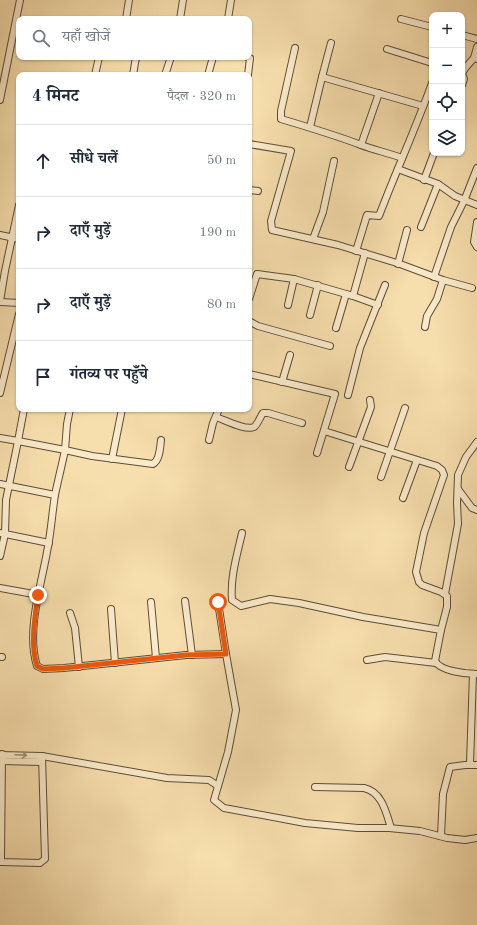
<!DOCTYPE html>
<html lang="hi">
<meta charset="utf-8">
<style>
:root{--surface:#fff;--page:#f6f6f7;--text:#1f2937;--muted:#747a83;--line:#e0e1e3}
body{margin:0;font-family:"Old Standard TT","Noto Serif Devanagari",serif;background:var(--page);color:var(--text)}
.controls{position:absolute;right:12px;top:12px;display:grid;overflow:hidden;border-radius:8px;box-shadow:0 1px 3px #0004}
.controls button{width:36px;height:36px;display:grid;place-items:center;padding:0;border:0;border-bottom:1px solid var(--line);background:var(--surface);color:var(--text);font:20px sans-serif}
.stop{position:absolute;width:12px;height:12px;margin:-9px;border:3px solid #ea580c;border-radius:50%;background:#fff}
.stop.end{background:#ea580c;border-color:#fff;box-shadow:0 1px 4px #0008}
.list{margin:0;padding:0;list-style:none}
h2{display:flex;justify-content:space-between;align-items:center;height:52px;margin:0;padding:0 16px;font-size:17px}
h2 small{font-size:13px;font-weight:400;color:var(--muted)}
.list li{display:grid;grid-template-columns:26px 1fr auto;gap:12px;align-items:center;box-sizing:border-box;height:72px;padding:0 16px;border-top:1px solid var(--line)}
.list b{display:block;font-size:15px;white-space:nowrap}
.list em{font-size:13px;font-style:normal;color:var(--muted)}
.icon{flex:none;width:22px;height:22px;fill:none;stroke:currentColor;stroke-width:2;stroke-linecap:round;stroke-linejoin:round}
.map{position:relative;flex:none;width:477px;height:925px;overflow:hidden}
.search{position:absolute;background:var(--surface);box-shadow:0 1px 3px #0004;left:16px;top:16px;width:236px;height:44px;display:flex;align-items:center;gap:10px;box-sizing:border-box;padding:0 14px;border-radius:8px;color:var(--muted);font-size:15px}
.panel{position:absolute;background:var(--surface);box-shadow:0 1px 3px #0004;left:16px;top:72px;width:236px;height:340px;border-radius:8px}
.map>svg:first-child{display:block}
</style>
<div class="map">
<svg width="477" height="925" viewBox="0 0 477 925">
<rect width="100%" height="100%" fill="#f7dead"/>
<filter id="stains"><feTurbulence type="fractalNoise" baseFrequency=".005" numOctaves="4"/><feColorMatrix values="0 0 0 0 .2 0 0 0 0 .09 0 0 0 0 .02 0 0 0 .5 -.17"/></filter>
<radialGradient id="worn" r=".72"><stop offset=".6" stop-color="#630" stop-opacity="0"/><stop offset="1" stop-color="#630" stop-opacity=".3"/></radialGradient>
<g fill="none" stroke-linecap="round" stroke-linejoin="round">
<defs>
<g id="minor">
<path d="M126,19L129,0"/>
<path d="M180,19L183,0"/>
<path d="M228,19L231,0"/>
<path d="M401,19L432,27"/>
<path d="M462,35L477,39"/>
<path d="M295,48L281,111V119C308,127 335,135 361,145C374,150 389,153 402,158"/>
<path d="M387,49L432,63"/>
<path d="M247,57L250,58L248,75"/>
<path d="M474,58L477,47"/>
<path d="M95,75L99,57"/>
<path d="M133,75L136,57"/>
<path d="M165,75L171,57"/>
<path d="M208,75L213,57"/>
<path d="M322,77L331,43"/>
<path d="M462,85L464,79L462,73L466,67L474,58L477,59"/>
<path d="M0,100L20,0"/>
<path d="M310,127L322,77L423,106"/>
<path d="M249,144L291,151L271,221L272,230L338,245L400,264L443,280L437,299L427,316L425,327"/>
<path d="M361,145L379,93"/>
<path d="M398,169L438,184L455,196L477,205"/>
<path d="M424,180L434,153"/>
<path d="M249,190L258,191"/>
<path d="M477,222L474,242L477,247"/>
<path d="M421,227L438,184"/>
<path d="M0,235L19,239"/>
<path d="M313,239L323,212L334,161"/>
<path d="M356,251L367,215L379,216C396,171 416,128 432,83"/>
<path d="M398,264L407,230"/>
<path d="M434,277L451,227L464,201L477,168"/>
<path d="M443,280L472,288"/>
<path d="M353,296L378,305"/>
<path d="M249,299L257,274L294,279L353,296L365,253"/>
<path d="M0,301L5,271L19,205"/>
<path d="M1,302L19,303"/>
<path d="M288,305L294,279"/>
<path d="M310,315L318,285"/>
<path d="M249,321L258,326L330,346"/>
<path d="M336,328L346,294"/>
<path d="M249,374L335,394L317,453"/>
<path d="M282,382L290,355"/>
<path d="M0,393L19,314"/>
<path d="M348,395L360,348L385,285"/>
<path d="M216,417C225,420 246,431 254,427C258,424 260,417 263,413H268L302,423"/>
<path d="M324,431L437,466L442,470L444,475L424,533L416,572L419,582L422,585L441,592L447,596V607L441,630L435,661C440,671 466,674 477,674"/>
<path d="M0,438L18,441L24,409"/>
<path d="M161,440C160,448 160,460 153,464L92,456L65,450C62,465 58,480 55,495C52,514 51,533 47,552C41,586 26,632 37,666L43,669L64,668L186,655L226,654"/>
<path d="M209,440L213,423L219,409"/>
<path d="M112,459L122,409"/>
<path d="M349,467L371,407L370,400"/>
<path d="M381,477L405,408"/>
<path d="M0,484L55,495"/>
<path d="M458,489L472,508L477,510"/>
<path d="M403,498L417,460"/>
<path d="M0,533L49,543"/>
<path d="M242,533C237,555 230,578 232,600L241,606L270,599L299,603L363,617L441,630"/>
<path d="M0,556L5,534L6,500L18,441L65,450L67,424L70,409"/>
<path d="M0,588L39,595"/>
<path d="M445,594L458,524L457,503L458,475L466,457L477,442"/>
<path d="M185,601L192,655"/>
<path d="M151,602L156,658"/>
<path d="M218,602L226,654L236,710L228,752L214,800L224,808L305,823L358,828H389L420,831L447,838L465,840L477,838"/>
<path d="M111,609L115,663"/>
<path d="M70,613L75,628L79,667"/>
<path d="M0,657H2"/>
<path d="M367,660L385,657L436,663"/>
<path d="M2,754L1,862L40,863L45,859L42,756"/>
<path d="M0,755L42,756L167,778L209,780L218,786"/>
<path d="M0,761L42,762"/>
<path d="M470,764L473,674"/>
<path d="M315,787L364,788C382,792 386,812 391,828"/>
<path d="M441,836L443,794L450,767L465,765H477"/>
</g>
</defs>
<use href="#minor" stroke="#5c4d37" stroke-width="8"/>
<use href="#minor" stroke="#faeaca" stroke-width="6"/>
</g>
<defs><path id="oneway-shaft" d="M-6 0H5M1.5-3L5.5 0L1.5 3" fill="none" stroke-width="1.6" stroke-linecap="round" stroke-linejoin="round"/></defs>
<use stroke="#9c8e76" href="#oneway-shaft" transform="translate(21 755) rotate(2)"/>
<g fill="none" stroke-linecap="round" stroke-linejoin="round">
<path stroke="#ea580c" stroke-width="5" d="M38,595C35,617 30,644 37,666L43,669L64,668L186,655L226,654L218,602"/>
</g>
<rect width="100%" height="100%" filter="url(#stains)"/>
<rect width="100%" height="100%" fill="url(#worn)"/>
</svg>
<div class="controls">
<button>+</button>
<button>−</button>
<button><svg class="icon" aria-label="locate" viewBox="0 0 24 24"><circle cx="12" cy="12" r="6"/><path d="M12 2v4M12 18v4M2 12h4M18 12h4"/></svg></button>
<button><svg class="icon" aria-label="layers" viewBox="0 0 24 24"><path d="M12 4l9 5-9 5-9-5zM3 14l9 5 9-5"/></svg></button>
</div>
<div class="stop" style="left:218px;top:602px"></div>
<div class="stop end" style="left:38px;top:595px"></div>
<div class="search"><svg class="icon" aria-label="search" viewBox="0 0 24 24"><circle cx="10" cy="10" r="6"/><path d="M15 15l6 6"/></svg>यहाँ खोजें</div>
<section class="panel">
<h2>4 मिनट<small>पैदल · 320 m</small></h2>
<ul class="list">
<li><svg class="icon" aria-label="ahead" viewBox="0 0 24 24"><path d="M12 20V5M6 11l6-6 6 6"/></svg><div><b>सीधे चलें</b></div><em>50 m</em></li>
<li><svg class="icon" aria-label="right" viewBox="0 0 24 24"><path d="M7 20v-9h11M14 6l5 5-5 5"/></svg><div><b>दाएँ मुड़ें</b></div><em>190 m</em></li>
<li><svg class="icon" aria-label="right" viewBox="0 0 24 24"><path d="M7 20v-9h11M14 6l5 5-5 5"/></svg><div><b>दाएँ मुड़ें</b></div><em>80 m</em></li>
<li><svg class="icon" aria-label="arrive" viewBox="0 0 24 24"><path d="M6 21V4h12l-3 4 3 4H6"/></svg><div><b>गंतव्य पर पहुँचे</b></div></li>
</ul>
</section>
</div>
